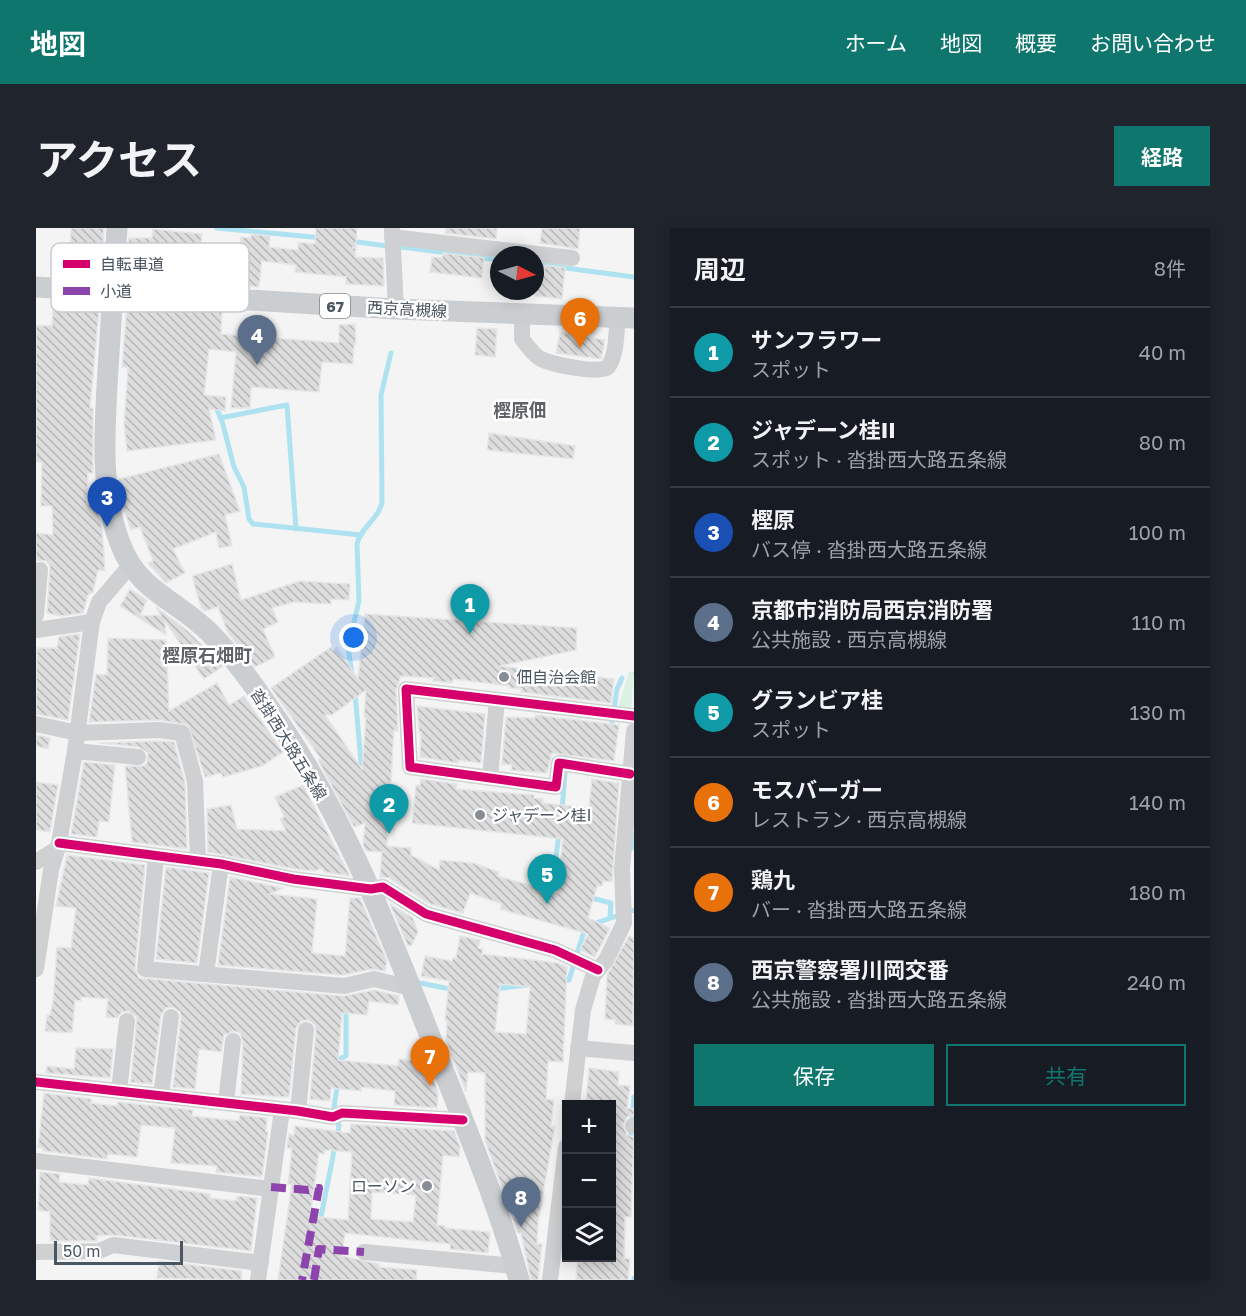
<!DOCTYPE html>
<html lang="ja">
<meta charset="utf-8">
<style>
:root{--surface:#171b24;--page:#20242c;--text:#f1f3f6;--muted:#9ea1a6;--line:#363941;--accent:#0f766e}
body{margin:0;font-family:"Golos Text","Noto Sans JP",sans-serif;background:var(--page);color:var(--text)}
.controls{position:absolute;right:18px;bottom:18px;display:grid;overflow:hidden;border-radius:0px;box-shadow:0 3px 15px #0003}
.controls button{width:54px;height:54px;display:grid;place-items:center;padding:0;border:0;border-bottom:2px solid var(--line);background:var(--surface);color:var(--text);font:30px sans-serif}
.compass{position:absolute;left:454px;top:18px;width:54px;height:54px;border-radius:50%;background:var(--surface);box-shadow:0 3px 15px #0003;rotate:96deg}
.scale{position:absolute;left:18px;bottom:15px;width:129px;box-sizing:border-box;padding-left:6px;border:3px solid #4a5661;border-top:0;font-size:16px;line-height:21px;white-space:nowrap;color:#4a5661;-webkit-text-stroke:4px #fff;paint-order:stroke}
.you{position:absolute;left:318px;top:410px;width:21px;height:21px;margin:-15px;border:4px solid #fff;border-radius:50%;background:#1a73e8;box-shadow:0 0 0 9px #1a73e833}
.badge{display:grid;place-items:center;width:39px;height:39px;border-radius:50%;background:var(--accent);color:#fff;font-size:20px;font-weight:700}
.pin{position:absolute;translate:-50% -50px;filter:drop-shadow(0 2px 3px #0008)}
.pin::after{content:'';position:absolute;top:32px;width:21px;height:18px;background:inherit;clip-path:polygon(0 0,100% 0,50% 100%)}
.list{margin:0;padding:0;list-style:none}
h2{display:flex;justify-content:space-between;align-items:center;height:78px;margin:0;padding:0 24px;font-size:26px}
h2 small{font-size:20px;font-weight:400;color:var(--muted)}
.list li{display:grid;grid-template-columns:39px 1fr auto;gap:18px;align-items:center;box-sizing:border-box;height:90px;padding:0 24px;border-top:2px solid var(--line)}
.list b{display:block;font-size:22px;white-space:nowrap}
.list p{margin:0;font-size:20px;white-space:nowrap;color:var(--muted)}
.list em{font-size:20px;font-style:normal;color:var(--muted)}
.actions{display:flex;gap:12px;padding:18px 24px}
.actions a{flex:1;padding:14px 0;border:2px solid var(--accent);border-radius:0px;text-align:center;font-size:21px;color:var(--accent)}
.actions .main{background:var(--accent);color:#fff}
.icon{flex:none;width:33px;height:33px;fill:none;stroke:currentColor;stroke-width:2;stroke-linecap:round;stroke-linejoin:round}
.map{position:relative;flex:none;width:598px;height:1052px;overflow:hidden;border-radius:0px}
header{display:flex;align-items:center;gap:36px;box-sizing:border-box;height:84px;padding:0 30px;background:var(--accent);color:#fff}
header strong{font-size:28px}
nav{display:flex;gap:33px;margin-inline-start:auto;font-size:21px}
.intro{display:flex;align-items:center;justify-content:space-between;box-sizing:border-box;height:144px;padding:0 36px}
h1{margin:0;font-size:42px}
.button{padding:15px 27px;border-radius:0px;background:var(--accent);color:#fff;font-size:21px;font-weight:700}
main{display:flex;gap:36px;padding:0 36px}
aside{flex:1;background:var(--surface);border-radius:0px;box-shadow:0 3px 15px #0003}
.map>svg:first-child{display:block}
</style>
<header>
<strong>地図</strong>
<nav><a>ホーム</a><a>地図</a><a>概要</a><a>お問い合わせ</a></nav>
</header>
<div class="intro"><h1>アクセス</h1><a class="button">経路</a></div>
<main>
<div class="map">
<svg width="598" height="1052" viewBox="0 0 598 1052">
<defs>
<pattern id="park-tufts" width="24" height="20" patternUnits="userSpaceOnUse" patternTransform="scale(1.5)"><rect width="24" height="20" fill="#d9f2e3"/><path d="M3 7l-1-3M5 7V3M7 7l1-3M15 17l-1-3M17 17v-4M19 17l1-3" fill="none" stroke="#b2c7bb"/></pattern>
<pattern id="building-back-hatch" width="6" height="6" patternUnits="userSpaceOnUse" patternTransform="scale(1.5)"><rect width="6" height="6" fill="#ddddde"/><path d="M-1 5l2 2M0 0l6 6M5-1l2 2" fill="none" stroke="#b5b6b7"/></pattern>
</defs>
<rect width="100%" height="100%" fill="#f4f4f4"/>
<path fill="url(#park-tufts)" d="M593,444H598L595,484L581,483Z"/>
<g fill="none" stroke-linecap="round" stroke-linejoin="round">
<g stroke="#aee2f0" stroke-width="5">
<path d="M181,0L287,10"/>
<path d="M314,13L351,18"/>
<path d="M366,19L463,32"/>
<path d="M499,36L598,49"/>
<path d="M179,177L186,193L198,239L208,259L213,291L217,296L325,307"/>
<path d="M184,190L251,177L260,301"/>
<path d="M316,447L312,419L323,373L321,316C324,300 343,291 346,274L345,167L355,125"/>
<path d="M319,465L326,546"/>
<path d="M575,501L581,461L586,450"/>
<path d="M526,582L531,520"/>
<path d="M523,606L516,658L526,661"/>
<path d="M596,620L597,606"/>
<path d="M552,669L575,675L574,689"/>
<path d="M557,696L598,682"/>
<path d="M526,753L533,752L549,700"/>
<path d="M384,755L419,762"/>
<path d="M457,761L493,757"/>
<path d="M304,838L305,830L310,828V779"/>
<path d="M301,909L303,898L298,879L302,853"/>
<path d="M594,915L598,869"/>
<path d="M284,994L299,918"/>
<path d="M598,1052V1050"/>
</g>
</g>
<g fill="url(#building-back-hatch)" stroke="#e5e6e7" stroke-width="1.5" fill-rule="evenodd">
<path d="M35,0H68L66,30L34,29Z"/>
<path d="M280,0H321L320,19L316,20H320L319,29L347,30L348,58L310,56V49L259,44L260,37L226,33L223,59L134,54L101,49L104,26L92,25L93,10H116L117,1L166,6L165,15L204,19L205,9L215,10V6L234,8L233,19L262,22V14L279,16Z"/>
<path d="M410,0H461L460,11L409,5Z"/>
<path d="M506,0H544L542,21L504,15Z"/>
<path d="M407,25L448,30L446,50L394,44L396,29L406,30Z"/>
<path d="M509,37L529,40L526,71L499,68V45L508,46Z"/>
<path d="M91,77L186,83L185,106L303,115V97L319,96L320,116H318L317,136L286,134L283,164L215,159L214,180H195L200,124L173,121L168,167L190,169L189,183L173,181L180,212L91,223L88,196L92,140L86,139Z"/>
<path d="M17,82L63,83L54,180H57V245H52L51,276H60L66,301L69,343L62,342L57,364L52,367L47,385L25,388L11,385L14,338L10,333L0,332V305L17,307L16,278H5L6,234H0V97L16,98Z"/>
<path d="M441,100L461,101L459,129L439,127Z"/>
<path d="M524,104L569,112L565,131L520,125Z"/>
<path d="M453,205L539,218L537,231L451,222Z"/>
<path d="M183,226L204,283L189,287L196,318L183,320L180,304L137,321L149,345L130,355L112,335L117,333L104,299L95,302L88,281L83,251Z"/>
<path d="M196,336L205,372L264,353L314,356L313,372L295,371V376L258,374L236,380L242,394L227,401L239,429L219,439L192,405L182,379L169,383L165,380L156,348Z"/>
<path d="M94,361L111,372L104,388L125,387L120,379L152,403L187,438L168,451L129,393L130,407L84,378Z"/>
<path d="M329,386L541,400L540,422L464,438L578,451L575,475L485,464L486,461L474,460V458L417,451L416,455L397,453L398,450L365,448L360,462L362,503L358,502L351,618L375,620V627L403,642L404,632L437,635L463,644L462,648L521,665L527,611L376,595L380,557H384L385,551L421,556L420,561L498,567V570L507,571V575L553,580L556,551L583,555L576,654L567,653L566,658H561L552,690L574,700L559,729L544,722L552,706L464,681L466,676L434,665L427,685L394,676L353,650L344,649L346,624L330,623L327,617L329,595L318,599L282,532L285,531L235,460L295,419L297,422L301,419L322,451ZM330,462L328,489H330L326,541L289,487H296Z"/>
<path d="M44,406L32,492L0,486L1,420H21L23,409Z"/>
<path d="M72,410L130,412L133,483L181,455L193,477L208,468L247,524L226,538L187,549L185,545L169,549L152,497L123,492L53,494L60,446L71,447Z"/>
<path d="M381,478L449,486L445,535L422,532V535L384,529L385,504H383Z"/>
<path d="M499,487L583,497L578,533L516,525L511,545L475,542L476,537L466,536L470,489L499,490Z"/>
<path d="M0,507L14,510L12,521L0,518Z"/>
<path d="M123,513L138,514L149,555L151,621L96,614L89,538H107L111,535L112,525L103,519L63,515Z"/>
<path d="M48,534L79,537L73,594L63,593L61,609L35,606Z"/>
<path d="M0,554L22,557L14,604L0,602Z"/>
<path d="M267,557L314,648L288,644L286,640L279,643L259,641L172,624L171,581L195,577L201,601L250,603L244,591L248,589L239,569Z"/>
<path d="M31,627L109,637L99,740L103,750L307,768L338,762L363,768L362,777L333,773L331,787L306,785L302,832L362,838L363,831L391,834L402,864L401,880L358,877L359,863L325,859V863L295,860L294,873L274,871L280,803L279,797L272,792L265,793L260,800L253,869H248L205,866L207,814L204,805L198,803L188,807L185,824L163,821L159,861L137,859L145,790L144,784L137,779L130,780L125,787L116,856L95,854L101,789L92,783L86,784L81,790L70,789L72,771L45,769V773L39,772L36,805L9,803L11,787H14L17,774L21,719L35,720L40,680L20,678Z"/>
<path d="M130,639L173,645L161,735L120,731Z"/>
<path d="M194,649L247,660L234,666L281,671L276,725L309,728L314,670H324L351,733L349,743L336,741L307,747L182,737Z"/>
<path d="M354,676L377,690L382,704L376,717L372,718Z"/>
<path d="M424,708L444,712L442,720L447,721L446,726L522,735L531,739L527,834L512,833L510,871L518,872L515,898H519L502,994L501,1016H506L502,1052H495L485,1005H482L449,912V845L432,844L430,864L410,813L411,793L409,792L413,753L385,748L389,728L416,733L417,730H420ZM464,756L494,759L490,806L459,804Z"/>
<path d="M593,708L598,710L597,798L579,796V792L569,791L571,747Z"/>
<path d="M40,820L77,821L74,850L10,845L11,838L38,841Z"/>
<path d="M553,840L583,844L582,857L594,858L591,880L598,881V888L591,889L587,897L591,907L598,909L595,989H589L588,1030L594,1031L592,1052H540L542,1029H576V876L550,873Z"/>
<path d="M8,865L55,871V875L81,878L82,874L157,882L156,888L203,893L204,887L231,890L230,904H232L226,949L180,944L181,938L135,935L139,900L105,897L101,929L72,926L71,931L7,923V920L2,919Z"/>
<path d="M315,896L418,903L424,919L423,929L407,927L401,997L409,998V1000L454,1004L452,1025L414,1021V1016L309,1005L306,1028L343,1036V1039L381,1042L380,1052H242L256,956H252L256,920H251L253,906L258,907L259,898L314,905ZM289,922L316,924L312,992L274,988L283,925L288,926ZM336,964L380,967L377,994L335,991Z"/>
<path d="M4,944L24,946L23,954L52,957L53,950L174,966V970L200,973L201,968L221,970L215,1023L78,1007L61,1008V1013H14V984L2,982Z"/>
<path d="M123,1033L206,1043L205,1052L121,1050Z"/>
</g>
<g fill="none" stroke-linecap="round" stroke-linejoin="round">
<g stroke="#ced0d2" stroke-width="16">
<path d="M356,0L360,81"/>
<path d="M356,9L536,30"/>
<path d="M486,86V111C491,117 498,128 505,131C515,136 565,147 572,139C581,127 580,104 582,89"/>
<path d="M0,387L4,342"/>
<path d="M0,402L56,394"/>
<path d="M0,496L42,505L123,502L146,505L159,553L162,633"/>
<path d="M39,523L102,529"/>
<path d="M594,546L523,535L520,559L374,539L370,461L598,488"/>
<path d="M454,549L461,472"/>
<path d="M23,615L185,636L257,651L335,661L347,659L390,686L519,722L562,742"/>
<path d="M120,629L109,741L308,758L338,751L375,760"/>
<path d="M0,634L22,620"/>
<path d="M0,741L15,642L23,615L39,523L56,394L63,374L93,339"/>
<path d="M170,746L185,636"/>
<path d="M542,820L598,825"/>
<path d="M0,854L262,883L297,889L306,885L427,892"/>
<path d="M83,863L91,793"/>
<path d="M125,868L135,789"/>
<path d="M190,875L197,813"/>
<path d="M536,876L547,782L557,748L570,732L588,695L586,641L598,503"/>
<path d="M262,883L270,802"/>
<path d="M597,898H598"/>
<path d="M0,933L235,961"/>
<path d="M0,1024L63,1023L77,1017L225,1035"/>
<path d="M328,1024L478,1038"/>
<path d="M222,1052L246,882"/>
<path d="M514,1052L530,919"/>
</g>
<g stroke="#caced1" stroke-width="21">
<path d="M81,0C78,47 75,94 72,141C69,197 63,261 84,315C102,364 140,371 173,404C201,432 223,465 245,497C313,598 357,713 401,826C429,898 463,978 483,1052"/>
<path d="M0,59L360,81L598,90"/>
</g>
<g stroke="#8e44ad" stroke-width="8" stroke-dasharray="15 8" stroke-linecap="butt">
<path d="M235,959L272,962L283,960L266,1052"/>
<path d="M278,1052L283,1021L328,1024"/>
</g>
<defs>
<g id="cycleway">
<path d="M594,546L523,535L520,559L374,539L370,461L598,488"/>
<path d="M23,615L185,636L257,651L335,661L347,659L390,686L519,722L562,742"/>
<path d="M0,854L262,883L297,889L306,885L427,892"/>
</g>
</defs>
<use href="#cycleway" stroke="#fff" stroke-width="13"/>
<use href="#cycleway" stroke="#d6006c" stroke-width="9"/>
</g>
<g fill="#868d94" stroke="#fff" stroke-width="2">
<circle cx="468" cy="449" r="6"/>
<circle cx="444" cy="587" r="6"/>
<circle cx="391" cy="958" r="6"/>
</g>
<g text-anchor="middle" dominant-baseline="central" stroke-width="5" stroke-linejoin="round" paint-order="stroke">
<rect fill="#fff" stroke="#808990" stroke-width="1.5" x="284" y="66" width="30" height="24" rx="4.5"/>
<g font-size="15" font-weight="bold" fill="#4a5661">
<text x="299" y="78">67</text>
</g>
<g font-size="16" fill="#4a5661" stroke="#fff">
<text transform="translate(371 81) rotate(3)">西京高槻線</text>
<text transform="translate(253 516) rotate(58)">沓掛西大路五条線</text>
</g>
<g font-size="16" fill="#4a5661" stroke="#fff" text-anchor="start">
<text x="480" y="449">佃自治会館</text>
<text x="456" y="587">ジャデーン桂I</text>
<text x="379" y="958" text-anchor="end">ローソン</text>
</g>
<g font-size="18" font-weight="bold" fill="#5f6368" stroke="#fff">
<text x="484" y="182">樫原佃</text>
<text x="171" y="427">樫原石畑町</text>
</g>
</g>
<rect x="15" y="15" width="198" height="69" rx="9" fill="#fff" stroke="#c9ccd0" stroke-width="1.5"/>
<rect x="27" y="32" width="27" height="8" fill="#d6006c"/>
<rect x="27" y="59" width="27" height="8" fill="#8e44ad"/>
<g font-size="16" fill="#4a5661">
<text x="64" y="42">自転車道</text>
<text x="64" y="69">小道</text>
</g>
</svg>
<div class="controls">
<button>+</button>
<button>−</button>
<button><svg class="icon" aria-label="layers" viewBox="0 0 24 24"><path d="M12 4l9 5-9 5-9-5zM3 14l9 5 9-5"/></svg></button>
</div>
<svg class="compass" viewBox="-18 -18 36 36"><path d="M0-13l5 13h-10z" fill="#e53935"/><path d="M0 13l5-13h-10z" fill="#9ea1a6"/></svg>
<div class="scale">50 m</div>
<div class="you"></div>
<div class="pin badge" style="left:434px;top:406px;background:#0f9aa8">1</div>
<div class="pin badge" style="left:353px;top:606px;background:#0f9aa8">2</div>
<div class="pin badge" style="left:71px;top:299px;background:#1a4fb4">3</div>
<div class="pin badge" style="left:221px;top:137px;background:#5c6f8a">4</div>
<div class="pin badge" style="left:511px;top:676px;background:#0f9aa8">5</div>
<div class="pin badge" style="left:544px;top:120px;background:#e8710a">6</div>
<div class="pin badge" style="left:394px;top:858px;background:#e8710a">7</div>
<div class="pin badge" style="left:485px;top:999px;background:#5c6f8a">8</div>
</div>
<aside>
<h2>周辺<small>8件</small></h2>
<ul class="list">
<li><span class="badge" style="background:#0f9aa8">1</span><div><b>サンフラワー</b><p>スポット</p></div><em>40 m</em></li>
<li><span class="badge" style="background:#0f9aa8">2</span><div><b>ジャデーン桂II</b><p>スポット · 沓掛西大路五条線</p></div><em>80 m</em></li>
<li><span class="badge" style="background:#1a4fb4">3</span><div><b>樫原</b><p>バス停 · 沓掛西大路五条線</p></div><em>100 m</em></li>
<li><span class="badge" style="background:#5c6f8a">4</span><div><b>京都市消防局西京消防署</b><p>公共施設 · 西京高槻線</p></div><em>110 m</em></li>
<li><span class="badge" style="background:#0f9aa8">5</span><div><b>グランビア桂</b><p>スポット</p></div><em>130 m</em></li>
<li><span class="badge" style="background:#e8710a">6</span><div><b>モスバーガー</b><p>レストラン · 西京高槻線</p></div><em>140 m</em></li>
<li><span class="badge" style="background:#e8710a">7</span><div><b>鶏九</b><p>バー · 沓掛西大路五条線</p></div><em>180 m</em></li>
<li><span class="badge" style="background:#5c6f8a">8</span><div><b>西京警察署川岡交番</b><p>公共施設 · 沓掛西大路五条線</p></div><em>240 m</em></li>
</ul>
<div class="actions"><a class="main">保存</a><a>共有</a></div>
</aside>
</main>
